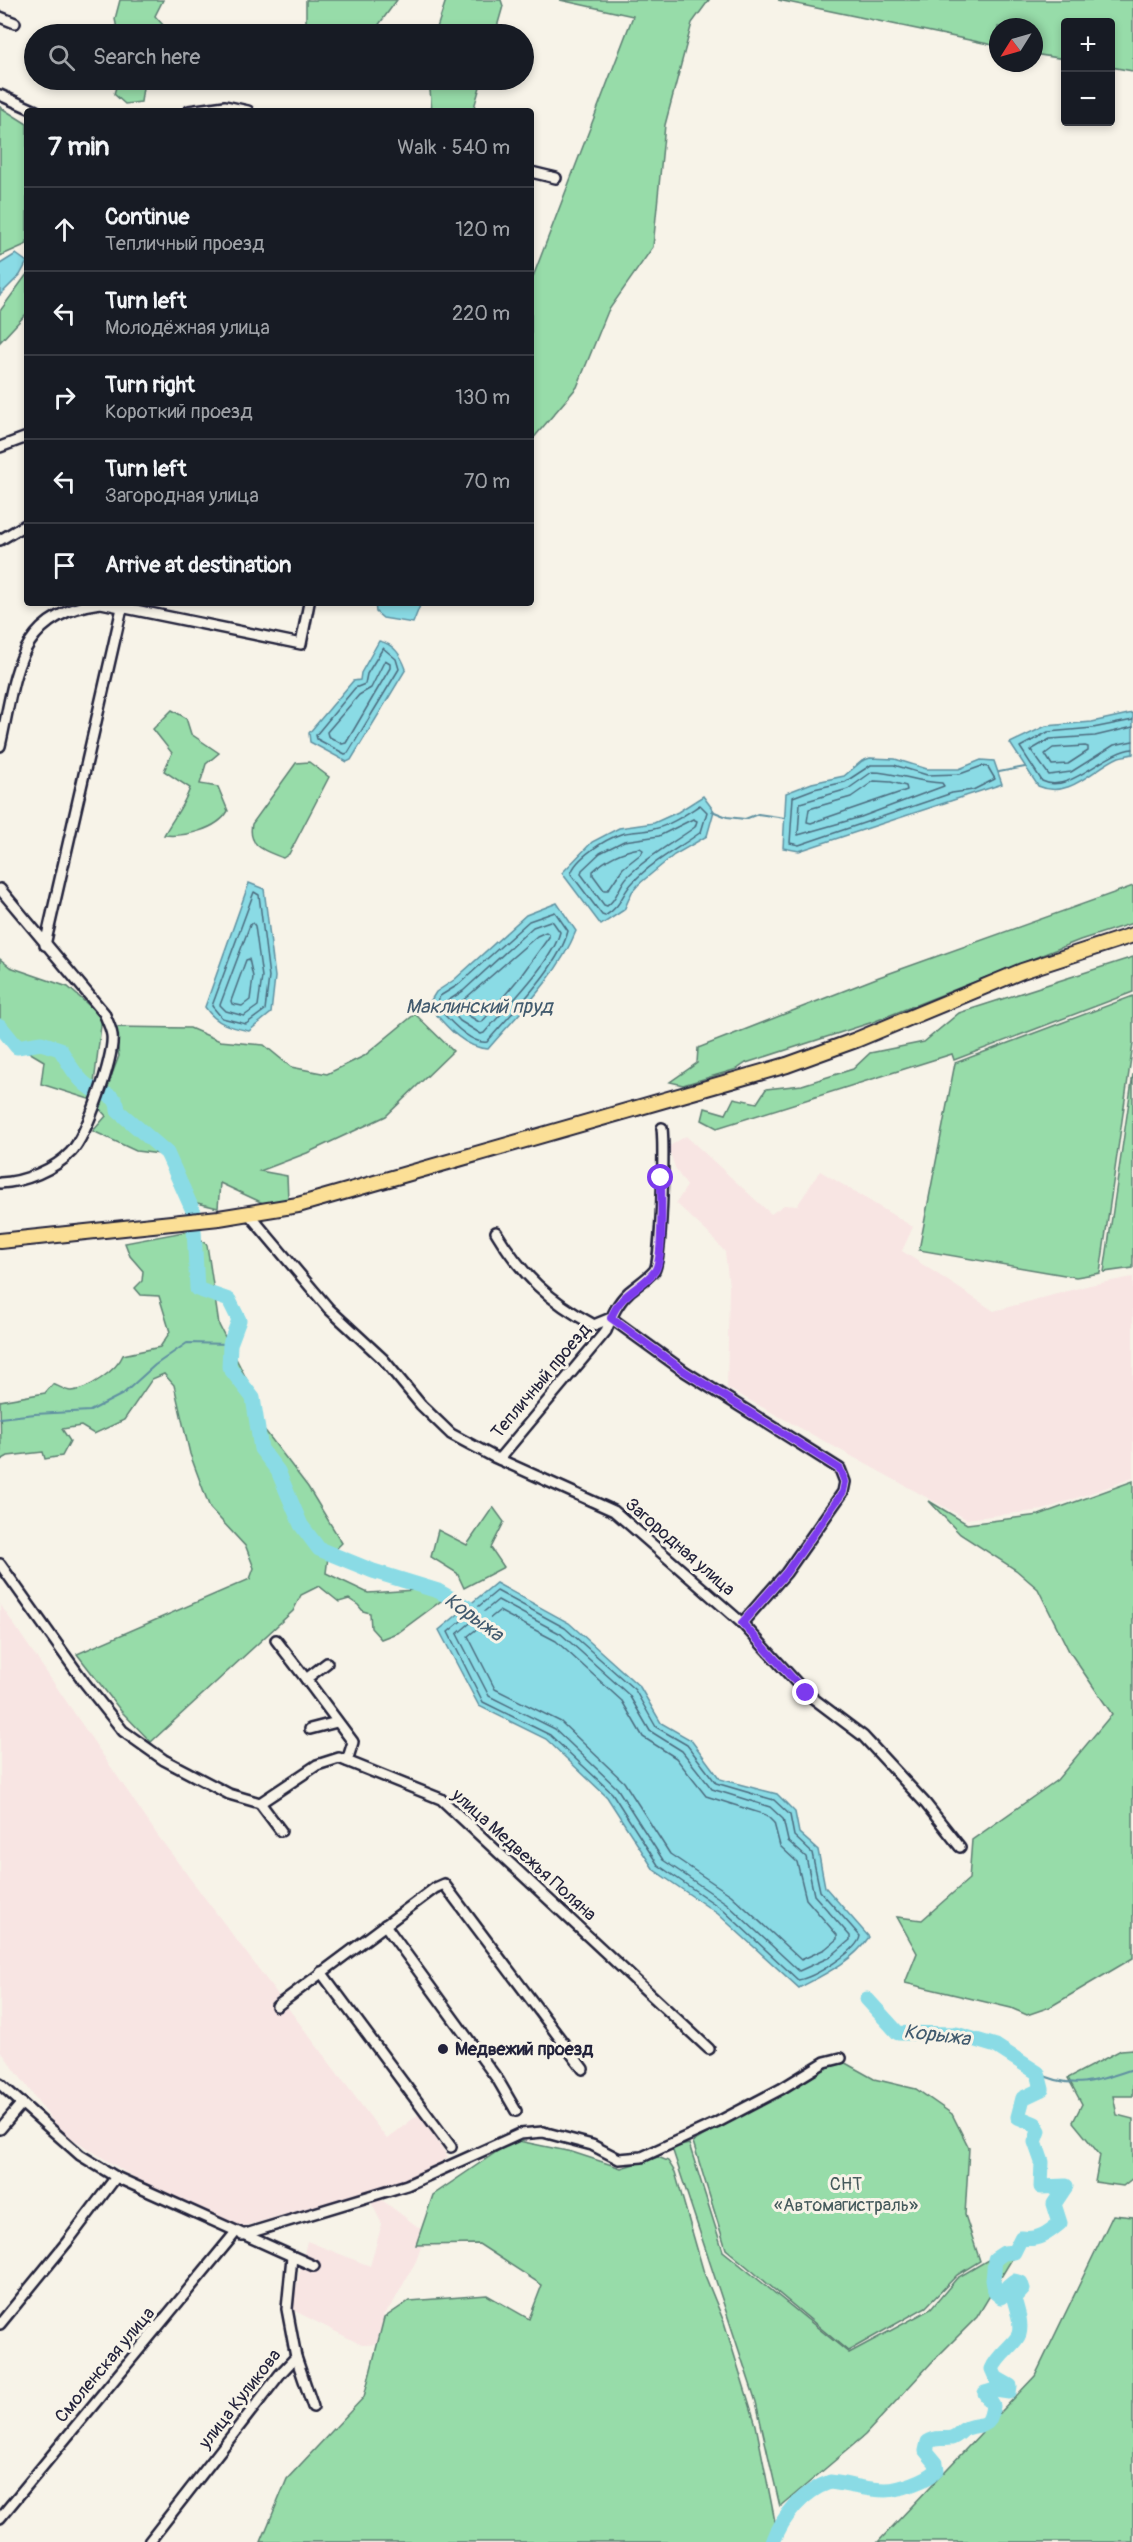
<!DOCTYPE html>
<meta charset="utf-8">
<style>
:root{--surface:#171b24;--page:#20242c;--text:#f1f3f6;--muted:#9ea1a6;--line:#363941}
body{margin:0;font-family:Pangolin,sans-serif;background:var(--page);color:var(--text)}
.controls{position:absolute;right:18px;top:18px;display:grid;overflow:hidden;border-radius:6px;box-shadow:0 3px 9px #0003}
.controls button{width:54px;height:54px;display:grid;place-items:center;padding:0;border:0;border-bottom:2px solid var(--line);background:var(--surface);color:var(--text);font:30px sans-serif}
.compass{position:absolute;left:989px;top:18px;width:54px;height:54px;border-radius:50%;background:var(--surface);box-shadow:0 3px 9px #0003;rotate:233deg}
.stop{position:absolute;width:18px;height:18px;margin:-14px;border:4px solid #7c3aed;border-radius:50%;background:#fff}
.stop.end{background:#7c3aed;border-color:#fff;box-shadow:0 2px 6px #0008}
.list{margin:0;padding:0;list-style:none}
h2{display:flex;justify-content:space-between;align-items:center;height:78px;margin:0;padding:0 24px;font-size:26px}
h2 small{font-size:20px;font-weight:400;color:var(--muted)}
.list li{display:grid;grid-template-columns:39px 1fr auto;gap:18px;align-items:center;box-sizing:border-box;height:84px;padding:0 24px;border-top:2px solid var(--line)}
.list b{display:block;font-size:22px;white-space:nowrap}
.list p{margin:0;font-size:20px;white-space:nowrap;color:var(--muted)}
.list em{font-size:20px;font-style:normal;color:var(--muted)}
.icon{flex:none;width:33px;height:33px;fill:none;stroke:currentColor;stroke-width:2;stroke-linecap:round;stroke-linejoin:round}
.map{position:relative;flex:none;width:1133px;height:2542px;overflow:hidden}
.search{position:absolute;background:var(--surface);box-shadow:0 3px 9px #0003;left:24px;top:24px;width:510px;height:66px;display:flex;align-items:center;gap:15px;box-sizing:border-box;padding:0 21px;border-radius:33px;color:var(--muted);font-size:22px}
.panel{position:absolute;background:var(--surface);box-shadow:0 3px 9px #0003;left:24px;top:108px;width:510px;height:498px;border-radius:6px}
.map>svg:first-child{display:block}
</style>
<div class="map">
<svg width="1133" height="2542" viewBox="0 0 1133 2542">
<rect width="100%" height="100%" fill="#f7f3e8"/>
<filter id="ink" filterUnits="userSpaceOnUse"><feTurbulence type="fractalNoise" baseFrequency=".0167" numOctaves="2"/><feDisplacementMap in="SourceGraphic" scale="12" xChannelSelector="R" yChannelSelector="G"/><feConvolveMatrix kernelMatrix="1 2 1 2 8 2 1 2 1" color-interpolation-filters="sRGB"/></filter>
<g filter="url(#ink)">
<g fill="#f8e5e3">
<path d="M686,1136L771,1214L784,1205L797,1206L820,1171L913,1227L902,1251L994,1311L1090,1285L1133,1277V1478L1043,1510L966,1519L727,1388L729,1286L725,1252L708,1233L676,1203L687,1186L676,1170L668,1147Z"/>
<path d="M0,1604L158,1836L387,2139L419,2114L448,2157L414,2178L238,2228L149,2187L60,2131L0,2050Z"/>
<path d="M378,2197L426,2233L416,2261L393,2303L383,2315L395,2339L386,2344L362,2345L291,2309L307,2241L370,2266L382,2224L370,2200Z"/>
</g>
<g fill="#97dca9" stroke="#5c7f72" stroke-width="1.5">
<path d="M120,0H163L155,16L171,34H118L115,19Z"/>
<path d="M306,0H397L372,34H306Z"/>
<path d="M446,0H501L503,6L495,34H435Z"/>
<path d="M560,0H709L692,23L665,125L653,247L608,311L577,387L531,441V282L633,16Z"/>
<path d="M778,0H1133V71L1111,67L1110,22H1066L1065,59L1034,54V27H998V46Z"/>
<path d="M118,80H144L141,102L125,104L114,94Z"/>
<path d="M429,80H482L473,111H432Z"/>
<path d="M0,107L27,124V244L0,256Z"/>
<path d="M27,274V313L0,342V311Z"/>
<path d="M172,710L186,718L191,734L219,753L206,764L200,784L218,787L228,811C217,830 184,837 164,835C172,820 185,804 190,788L164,771L172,753L153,729Z"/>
<path d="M309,762L329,777L289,854L283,858C266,851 247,847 252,824L296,763Z"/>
<path d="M1133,886V923L1080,940L873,1022L746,1063L737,1069L683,1085L670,1082L697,1063L698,1048L879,977Z"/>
<path d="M1133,957V992L954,1060L952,1054L717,1128L702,1120L705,1108L726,1114L734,1098L757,1103L766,1089L802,1085L853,1069L870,1053L924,1042L959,1013Z"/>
<path d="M0,959L10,967L68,987L102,1017L92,1100L41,1084L44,1061L0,1035Z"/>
<path d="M1133,996V1044L1100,1273L1076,1277L919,1250L955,1063Z"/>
<path d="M415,1014L453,1051L386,1116L307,1153L260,1171L287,1176L288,1199L265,1204L220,1183L218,1208L189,1201L160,1154L136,1151L93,1131L106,1116L99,1108L119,1056L114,1027L190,1028L220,1041L264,1045L291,1067L327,1074L364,1056Z"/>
<path d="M1133,1074V1268L1104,1272Z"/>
<path d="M189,1231L207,1245L219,1325L251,1388L260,1424L308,1487L342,1543L328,1557L326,1573L368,1593L431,1589L445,1598L399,1632L381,1639L371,1628L370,1613L363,1611L358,1605L349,1599L339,1602L319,1586L301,1595L293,1611L151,1742L121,1711L77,1654L250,1579L254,1568L246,1547L210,1508L190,1454L174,1385L164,1374L152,1379L124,1420L94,1434L81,1426L62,1429L70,1441L62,1456L45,1459L43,1452L8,1456L1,1460L0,1401L45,1393L53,1384C58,1386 66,1391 71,1391C88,1390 117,1370 123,1355L160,1347L170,1332L159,1296L141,1295L135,1288L142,1281L143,1271L130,1256L125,1243Z"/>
<path d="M1133,1481V1958L1050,2007L1027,2015L1011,2008L905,1983L917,1953L897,1917L922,1920L969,1879L972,1840L1057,1780L1112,1714L1069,1651L1038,1589L1016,1570L960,1534L929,1501L967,1524L1039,1515Z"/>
<path d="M493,1507L504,1522L491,1548L504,1567L464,1588L457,1573L431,1557L438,1530L467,1545Z"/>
<path d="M1133,2049V2096H1113L1117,2115L1133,2119V2178L1123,2186L1095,2182L1100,2155L1073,2122L1082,2104L1068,2078L1121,2050Z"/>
<path d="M840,2060L874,2079L916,2089L952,2114L969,2148L965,2215L980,2261L957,2275L926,2307L848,2351L726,2249L693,2142L765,2098Z"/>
<path d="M514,2140L572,2152L621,2168L658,2157L668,2161L675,2172L704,2273L724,2322L756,2425L779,2542H261L287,2479L364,2397L384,2318L409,2301L487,2295L529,2319L542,2285L479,2244L416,2245L433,2195Z"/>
<path d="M689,2144L723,2251L849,2353L931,2309L957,2278L1024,2239L977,2317L931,2363L865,2435L780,2507L756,2402L672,2148Z"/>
<path d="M1113,2215L1133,2217V2542H878L1035,2376Z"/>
</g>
<g fill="#8adbe5" stroke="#6091a1" stroke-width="1.5">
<path d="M16,254L27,262L20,275L0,295V264Z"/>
<path d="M375,603H421L413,623L383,618L376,612Z"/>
<path d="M379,641C394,644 401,655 406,669L351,760L347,762L310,742L309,733L353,681L360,680L361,673Z"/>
<path d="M1133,713V754C1129,755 1123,756 1119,757C1093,768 1070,800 1038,786L1010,743L1046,726L1092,722Z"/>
<path d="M870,758L895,759L927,769H959L981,760L994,761L1002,784L799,851L783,848L786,793L812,783L844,776L862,761Z"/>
<path d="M703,796L714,811L707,836L674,855L639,884L632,892L624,910L601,925L562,873L592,842L619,828L654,823L678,812Z"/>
<path d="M249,883L264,889L275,977L271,1013L249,1031C230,1027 216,1024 205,1007Z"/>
<path d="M557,903L576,931C558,976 519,1013 488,1049C462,1048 444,1023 428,1005L436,992L454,980L526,915Z"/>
<path d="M496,1583L569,1623L640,1687L661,1723L691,1740L720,1779L777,1794L795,1812L799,1833L818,1850L825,1887L869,1937C852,1962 825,1974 799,1988L718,1914L654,1870L607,1797L546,1739L479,1706L439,1630Z"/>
</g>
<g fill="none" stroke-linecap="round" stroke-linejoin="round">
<g stroke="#4c6c7f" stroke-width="1.5">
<path d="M383,648L396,659L399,669L348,753L345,754L317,739L316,735L355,688L365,684L367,674Z"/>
<path d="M385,660L390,663V668L346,743L342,744L328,736L327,732L359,695L371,688Z"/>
<path d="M1133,720L1093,728L1048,732L1020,747L1042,781C1070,795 1104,751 1133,749"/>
<path d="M1133,727L1095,736L1050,739L1031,750L1049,775L1071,772L1114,745L1133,741"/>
<path d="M1085,746L1088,747V751L1068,764L1052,765L1045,754L1053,748Z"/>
<path d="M871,765H894L927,775L960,774L982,766L988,767L995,779L973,790L952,793L799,845L790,843L793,797L814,789L845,782Z"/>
<path d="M872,772C897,772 918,783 942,783L944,786L861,817L798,835L800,803L848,789Z"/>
<path d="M874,781L891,782L906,786L907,790L811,823L807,822L809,809L851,797Z"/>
<path d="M700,805L707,812L701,832C679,848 653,861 634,881C620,895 624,904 605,916L602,915L571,874C575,858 606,839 621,834C632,831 643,832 654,829C671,825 686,814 700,805Z"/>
<path d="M693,819L697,821L695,827C673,843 648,856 629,875C619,884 618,899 607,906L604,905L581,874L582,870L600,853L624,841L659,836Z"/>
<path d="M640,848L643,850L642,853L623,868L608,890H604L593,875V871C607,858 621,851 640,848Z"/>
<path d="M254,892L259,895L269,977L265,1010L246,1024L222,1018L212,1006Z"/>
<path d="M555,912L568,931C559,967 511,1013 487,1042C470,1045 446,1017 436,1005L440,996L458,985L529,921Z"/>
<path d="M550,921L553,922L560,932C553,961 505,1009 484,1033L481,1034L460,1021L446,1005V1002L463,991L533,927Z"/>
<path d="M253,923L255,926L262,977L258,1006L244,1016L226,1011L220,1005L250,925Z"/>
<path d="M546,932L549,934V937L520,977L482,1022H479L466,1014L459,1007L460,1003L537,936Z"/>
<path d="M249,959L253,977L250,1000L242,1006L232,1004L231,1001L246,960Z"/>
<path d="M497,1591L565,1628L635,1690L656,1727L687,1745L716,1783L774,1800L790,1815L794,1836L812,1853L820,1891L860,1936C858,1951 813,1978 798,1980L722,1909L658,1865L612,1793L550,1735L483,1702L448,1632Z"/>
<path d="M498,1600L561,1634L629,1695L650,1731L682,1751L712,1789L770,1807L783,1819L788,1841L806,1857L814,1895L850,1936V1940L830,1957L799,1971L726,1903L663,1860L617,1788L555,1729L489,1696L457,1634Z"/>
<path d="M499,1611L556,1641L622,1701L643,1737L676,1758L706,1796L766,1815L774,1823L780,1846L797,1862L806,1899L837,1935V1939L825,1949L801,1960L731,1895L670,1854L624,1782L561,1722L495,1689L468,1636Z"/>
</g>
<g stroke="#6091a1" stroke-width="2">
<path d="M999,772L1025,767"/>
<path d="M712,811L727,817L745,819L758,814L785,818"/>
<path d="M0,1418L35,1414L90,1411L123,1394L155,1365L187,1343L230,1344"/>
<path d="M1038,2073C1073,2091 1098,2081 1133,2069"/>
</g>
<g stroke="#8adbe5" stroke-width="15">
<path d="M0,1026L17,1047L41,1043L60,1049C68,1062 76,1078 89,1087C101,1095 118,1092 118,1111L167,1153L194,1213"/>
<path d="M194,1229L197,1289L229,1300L239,1320L230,1344L229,1367L253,1398L261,1449L278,1471L301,1525L319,1549L373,1571L438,1591L467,1607L483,1620"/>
<path d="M773,2542C783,2516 803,2491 830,2482C848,2484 867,2490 886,2490C899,2490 929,2480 937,2470L936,2463L926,2451L928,2442C937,2436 941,2440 951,2438C957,2437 961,2430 967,2428C983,2422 989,2431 993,2406L985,2393L995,2390L1009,2392L1010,2386L996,2378L992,2369C998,2354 1016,2344 1019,2334C1022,2324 1017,2309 1014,2299L1023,2289L1021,2283L1014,2281L1008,2286L1001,2297L995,2292L993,2280L995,2259L1004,2253L1014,2252L1021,2238C1038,2241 1048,2233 1060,2223L1054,2204L1066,2186L1041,2187L1042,2162L1035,2142L1039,2131L1035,2124L1018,2117L1023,2098L1042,2089L1038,2073L996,2046L956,2034L898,2033L867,1999"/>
</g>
<defs>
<g id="minor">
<path d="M0,17L15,23"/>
<path d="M0,95L36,111"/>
<path d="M189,111L225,106L248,111"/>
<path d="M531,172L556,178"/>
<path d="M0,447L27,437"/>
<path d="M0,540L27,524"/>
<path d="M101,603L301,644L309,603"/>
<path d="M0,746C16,677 14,615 100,603"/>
<path d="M0,889L104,1013C107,1020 111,1028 112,1035C115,1056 86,1137 71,1152C54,1170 24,1182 0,1183"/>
<path d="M45,945L122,608"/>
<path d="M248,1213L329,1309L383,1359L421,1405L451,1434L494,1457L614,1511L742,1623L806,1693L863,1736L926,1804L960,1847"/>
<path d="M496,1232C522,1275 549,1301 594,1325L611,1318L684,1371L840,1469L845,1482L843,1492L786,1573L742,1623"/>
<path d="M499,1459L606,1331C612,1316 617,1303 629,1292C637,1285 647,1279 654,1271C662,1262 664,1146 662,1128"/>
<path d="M0,1564L84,1682L123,1731L164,1760L229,1794L260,1803L317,1765L339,1758L441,1799L709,2049"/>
<path d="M276,1640L306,1679"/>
<path d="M327,1663L306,1679L353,1742L347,1761"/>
<path d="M310,1729L337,1722"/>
<path d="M260,1803L281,1831"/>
<path d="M385,1925L498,2080L516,2111"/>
<path d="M321,1972L451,2147"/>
<path d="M277,2006L435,1888L444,1884L583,2069"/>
<path d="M0,2084L80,2155L116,2177L314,2266"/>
<path d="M0,2129L22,2103"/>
<path d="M242,2235L407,2185L520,2134L543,2132L592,2145L619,2159L642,2157L716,2123L781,2089L825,2062L841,2058"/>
<path d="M0,2324L67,2242L116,2177"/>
<path d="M296,2357L313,2407"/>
<path d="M0,2518L236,2232"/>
<path d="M149,2542L280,2374L296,2357L287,2309L292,2257"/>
</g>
<path id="primary" d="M0,1241L219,1218L298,1205L787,1065L856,1040L1022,971L1133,935"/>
</defs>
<use href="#minor" stroke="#22223b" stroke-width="14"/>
<use href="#primary" stroke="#22223b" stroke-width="18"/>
<use href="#minor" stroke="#f7f3e8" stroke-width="9"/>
<use href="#primary" stroke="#fbdf96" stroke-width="14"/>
</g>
</g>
<g fill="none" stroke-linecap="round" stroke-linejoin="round" filter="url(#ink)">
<path stroke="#7c3aed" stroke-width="8" d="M661,1178C661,1196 664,1258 655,1271C640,1290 622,1291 611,1318L684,1371L840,1469L845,1482L843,1492L786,1573L742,1623L806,1693"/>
</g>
<circle fill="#22223b" stroke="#f7f3e8" stroke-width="2" cx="443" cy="2049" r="6"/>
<g text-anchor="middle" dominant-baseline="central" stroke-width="6" stroke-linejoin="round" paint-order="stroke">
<g font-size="18" fill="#22223b" stroke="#f7f3e8">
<text transform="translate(541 1381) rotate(-50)">Тепличный проезд</text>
<text transform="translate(680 1547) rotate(41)">Загородная улица</text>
<text transform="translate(524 1855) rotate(42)">улица Медвежья Поляна</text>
<text transform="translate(105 2365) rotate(-50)">Смоленская улица</text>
<text transform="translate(240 2399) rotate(-52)">улица Куликова</text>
</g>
<g font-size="18" font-weight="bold" fill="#22223b" stroke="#f7f3e8" text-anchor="start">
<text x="455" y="2049">Медвежий проезд</text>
</g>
<g font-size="18" fill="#455a5c" stroke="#f7f3e8">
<text x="846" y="2184">СНТ<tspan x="846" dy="21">«Автомагистраль»</tspan></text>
</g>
<g font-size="20" font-style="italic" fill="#415a6e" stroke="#f7f3e8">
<text x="479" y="1006">Маклинский пруд</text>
<text transform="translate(474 1617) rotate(36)">Корыжа</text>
<text transform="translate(937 2035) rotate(7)">Корыжа</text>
</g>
</g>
</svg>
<div class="controls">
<button>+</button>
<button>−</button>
</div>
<svg class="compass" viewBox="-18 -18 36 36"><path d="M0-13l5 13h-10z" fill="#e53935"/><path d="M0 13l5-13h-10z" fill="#9ea1a6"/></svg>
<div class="stop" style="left:661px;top:1178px"></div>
<div class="stop end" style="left:806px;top:1693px"></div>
<div class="search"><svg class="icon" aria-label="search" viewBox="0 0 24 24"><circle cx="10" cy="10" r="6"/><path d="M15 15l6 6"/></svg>Search here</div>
<section class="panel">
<h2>7 min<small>Walk · 540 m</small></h2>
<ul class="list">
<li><svg class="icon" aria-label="ahead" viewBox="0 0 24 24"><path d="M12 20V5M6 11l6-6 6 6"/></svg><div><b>Continue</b><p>Тепличный проезд</p></div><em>120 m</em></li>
<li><svg class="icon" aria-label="left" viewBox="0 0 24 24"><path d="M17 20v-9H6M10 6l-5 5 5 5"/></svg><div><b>Turn left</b><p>Молодёжная улица</p></div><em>220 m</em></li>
<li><svg class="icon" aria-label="right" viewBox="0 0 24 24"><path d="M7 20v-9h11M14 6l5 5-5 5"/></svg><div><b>Turn right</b><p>Короткий проезд</p></div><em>130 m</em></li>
<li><svg class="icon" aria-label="left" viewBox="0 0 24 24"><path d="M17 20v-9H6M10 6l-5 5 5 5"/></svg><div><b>Turn left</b><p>Загородная улица</p></div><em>70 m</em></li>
<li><svg class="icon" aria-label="arrive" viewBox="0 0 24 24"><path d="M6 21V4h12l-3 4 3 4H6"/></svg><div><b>Arrive at destination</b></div></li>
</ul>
</section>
</div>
